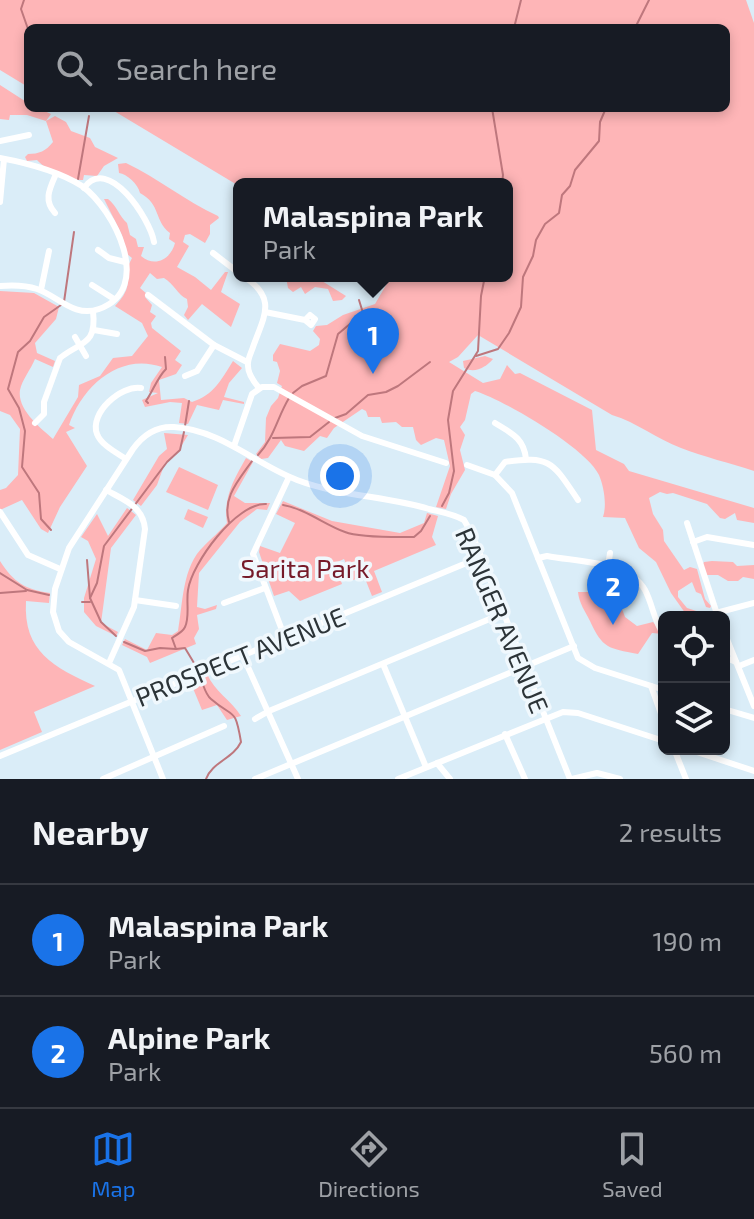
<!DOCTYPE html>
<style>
:root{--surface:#171b24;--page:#20242c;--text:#f1f3f6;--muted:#9ea1a6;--line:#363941;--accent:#1a73e8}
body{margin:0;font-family:"Exo 2",sans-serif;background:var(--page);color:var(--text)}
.controls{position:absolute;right:24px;bottom:24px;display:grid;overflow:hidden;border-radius:12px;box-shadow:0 4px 12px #0003}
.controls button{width:72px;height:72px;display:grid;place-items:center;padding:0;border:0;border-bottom:2px solid var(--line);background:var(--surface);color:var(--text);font:40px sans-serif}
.you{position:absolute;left:340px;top:476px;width:28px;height:28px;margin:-20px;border:6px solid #fff;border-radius:50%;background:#1a73e8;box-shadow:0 0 0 12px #1a73e833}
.badge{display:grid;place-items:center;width:52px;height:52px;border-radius:50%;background:var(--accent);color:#fff;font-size:26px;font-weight:700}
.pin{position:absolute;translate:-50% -66px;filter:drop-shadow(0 2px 4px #0008)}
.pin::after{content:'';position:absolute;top:42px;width:28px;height:24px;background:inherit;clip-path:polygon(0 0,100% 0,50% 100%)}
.popup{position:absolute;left:233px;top:178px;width:280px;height:104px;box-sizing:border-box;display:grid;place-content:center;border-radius:12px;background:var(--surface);filter:drop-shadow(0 2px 6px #0005);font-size:26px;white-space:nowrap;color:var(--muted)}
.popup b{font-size:30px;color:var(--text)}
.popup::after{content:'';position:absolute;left:50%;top:100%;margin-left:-16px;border:16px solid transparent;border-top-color:var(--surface)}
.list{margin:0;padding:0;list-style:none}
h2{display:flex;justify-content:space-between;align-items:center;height:104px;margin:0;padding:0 32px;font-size:34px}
h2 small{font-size:26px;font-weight:400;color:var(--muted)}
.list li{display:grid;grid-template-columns:52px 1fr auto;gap:24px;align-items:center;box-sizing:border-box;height:112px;padding:0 32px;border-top:2px solid var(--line)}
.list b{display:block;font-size:30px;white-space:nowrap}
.list p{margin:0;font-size:26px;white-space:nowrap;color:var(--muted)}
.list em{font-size:26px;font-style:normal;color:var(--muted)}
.icon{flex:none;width:44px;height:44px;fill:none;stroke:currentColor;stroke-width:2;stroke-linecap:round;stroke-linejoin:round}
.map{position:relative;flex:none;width:754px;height:779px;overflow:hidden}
.search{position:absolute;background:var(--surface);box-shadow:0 4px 12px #0003;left:24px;right:24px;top:24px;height:88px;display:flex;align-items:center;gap:20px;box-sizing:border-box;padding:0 28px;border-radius:12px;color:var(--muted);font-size:30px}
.sheet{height:328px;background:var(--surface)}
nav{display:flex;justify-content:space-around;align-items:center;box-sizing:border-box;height:112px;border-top:2px solid var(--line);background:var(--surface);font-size:22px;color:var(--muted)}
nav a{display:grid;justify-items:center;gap:4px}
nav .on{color:var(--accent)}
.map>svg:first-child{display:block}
</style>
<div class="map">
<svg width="754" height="779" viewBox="0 0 754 779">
<rect width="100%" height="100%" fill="#daedf8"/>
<g fill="#feb5b7">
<path d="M0,0H746L754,23V471C730,463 704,457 681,448C657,439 636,422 612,415L478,335L458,357L449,362L483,383L500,379L507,365L515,374L520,373L592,410L596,450L624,464L629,471L754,508V523L737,520L735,513L725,519L720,518L707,504L673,493L667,494L660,492L649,498L653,514L663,530L664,541L684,570L690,567L697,569L705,599L711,606L710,608L706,607L701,594L696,592L692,582L678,591V597L687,608L715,617H688L671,593L656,562L639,548L625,518L603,517C607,505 604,487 599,475C586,448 504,400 475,391L471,394L465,420L460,427L465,435L460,450L465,470L451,494L446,509L436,507L450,466L444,440L436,438L421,445L416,440L413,427H402L396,422L382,423L380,417H368L366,411L362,409L334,428L327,438L320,436L304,451L285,446L281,440L268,458L261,459L256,454L265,442L266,418L271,406L278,398L282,386L277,383L280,371L277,362L273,361V355L280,344L310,351L319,345L320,339L313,331L316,326L327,325L343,315L375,304L389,280L385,276H507V184H239V186L109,108H726V28H28V87L0,70Z"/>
<path d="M0,85L28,103V108H38L51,114L46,121L55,116L66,122L71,131L90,138L95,147L118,158L104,166L97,176L84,175L83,180C68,180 47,171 37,160L27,161L25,157L28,154C39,154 46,151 53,142L46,121L27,115H10L9,120L0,119Z"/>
<path d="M126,163C158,178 185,201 218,216L219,218L210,225V234L205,243L190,234L185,235L183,242L189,246L177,267L195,277L211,290L225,272H228L221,292L240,304L231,327L202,304L188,320L184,315L188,307L187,299C178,295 174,284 164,278L157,279L150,273L140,288L147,294L145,297L152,305L150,312L156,316L151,323L152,328L181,351L175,360L182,365L176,374L159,380L161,400L184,398L192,402C214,395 221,380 233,361L242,368L229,383L224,397L244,402V404L223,400L219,410L197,405L188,424L179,423L182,403L170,402L145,407L142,400L158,393L149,392L151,383L162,367C120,352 82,386 69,425L75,428L66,432L87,466L60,507L48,533L41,529L22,500L0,510V490L6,488L18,475L20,429L10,415L0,411V291L34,293L59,307L56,319L35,343L37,353L55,361L53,367L35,359C31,369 22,380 20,390C17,410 41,428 53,439L78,397L79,385L100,376L113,358L132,356L148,336L142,323L115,306C130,290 128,284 128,266L132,258L127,254L122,235L104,199H108C117,206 119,216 127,223L130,235L136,239L138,247H144L141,256C155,268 171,259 175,243L169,239L170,233C154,221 161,204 140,193C138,184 127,174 119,173L118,164Z"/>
<path d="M314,276L346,296L342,300L333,301L328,289L315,287L305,294L301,287L293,292L288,288L286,277Z"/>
<path d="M485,356L493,359C486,367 475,374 464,368L463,361Z"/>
<path d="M164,433L188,435L179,450L165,463L157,485L141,506L133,500L159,456L167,449Z"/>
<path d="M246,458L253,462L234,496L245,503H270L267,510L257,509L240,522L199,573L197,607L205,609L217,605L216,609L197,615L199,629L194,638L196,644L150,663L147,657L122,645L125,639L147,650L156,633L172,635L178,631C183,604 182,566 204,546C212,538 219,532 227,523C223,498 234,479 246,458Z"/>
<path d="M179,467L218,485L208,510L166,492Z"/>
<path d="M283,501L332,521L400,533L424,523L427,513L438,516L432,537L436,545L374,571L382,592L372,596L364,576L353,580L344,559L335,563L342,584L300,601L289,591L274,596L259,552L260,546L280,553L295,523L276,514Z"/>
<path d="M127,508L136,515L111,548L101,623L118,632L116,636L96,626L84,612V598L96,559L88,541L81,537L97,514L108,536Z"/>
<path d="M188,509L208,517L203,528L184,519Z"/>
<path d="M0,561C14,583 25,589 50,593L49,603L26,601C23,652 54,667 95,686L34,712L42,732L0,750Z"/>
<path d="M712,561L733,562L737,566L754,565V579L743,577L738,581H728L718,575H706L700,569L704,562Z"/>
<path d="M578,592H597L618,598L625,617L637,626L653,622L663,634L652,633L638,654C608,648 603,649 590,621C585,611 579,603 578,592Z"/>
<path d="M207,674C215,692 230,699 241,716L227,720L217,705L202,710L190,681Z"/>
</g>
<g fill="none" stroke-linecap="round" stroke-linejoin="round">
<g stroke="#be777d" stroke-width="2">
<path d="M24,0L21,9L28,29"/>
<path d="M514,28L521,0"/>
<path d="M635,28L649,0"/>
<path d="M492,108L503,175L502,184"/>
<path d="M90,109V108"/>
<path d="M78,179L89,116"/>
<path d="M64,302L74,232"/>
<path d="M476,356L498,349L509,333L521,307L523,277L533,256L536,240L545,224L559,213L562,195L570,186L575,170L599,141L600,122L606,108"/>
<path d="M293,393L302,386L326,376L338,334L363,313L359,300"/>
<path d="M148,403L146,401C153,391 157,378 166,369L165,357"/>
<path d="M335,418L346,414L368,395L386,392L398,386L430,362"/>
<path d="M185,426L189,401"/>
<path d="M273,438L310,437L329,422"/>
<path d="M258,455C274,438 277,418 289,398"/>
<path d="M283,505C306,509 325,525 345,532C360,538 396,537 414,537L421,531L430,516"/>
<path d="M442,506L449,493L454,471L448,420L453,391L478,351L481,296L485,276"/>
<path d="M229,522C222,498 238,481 252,461"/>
<path d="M51,530L41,519L39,493L22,467L25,431L19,408L8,389L18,352L30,341L44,317L61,305"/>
<path d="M87,560L90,598L101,622L116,636"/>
<path d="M0,573L27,590L49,595"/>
<path d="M0,593L26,591"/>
<path d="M90,598L97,583L104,546L167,462L180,450L184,432"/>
<path d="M82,602H90"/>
<path d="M124,642L145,651L160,648L176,649"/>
<path d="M197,668L185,648L176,649L172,638C177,634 182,633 185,627C190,617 186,602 188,590C192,563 236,503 266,504"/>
<path d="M202,682C204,687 206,695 211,699C234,719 235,706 241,742C233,759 212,762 206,779"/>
</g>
<g stroke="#fff" stroke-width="6">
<path d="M0,141L29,135"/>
<path d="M0,158C27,163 58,171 82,186C114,209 155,289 99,309C74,318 58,296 37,289C25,285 12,285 0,286"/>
<path d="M84,188C108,154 150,219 154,242"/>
<path d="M0,202L4,159"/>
<path d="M55,213C43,200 50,188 56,174"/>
<path d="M98,250L109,258L125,262"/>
<path d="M213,253L239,273"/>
<path d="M243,276C278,298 264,316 253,347C251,353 247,360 248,366C248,374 254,382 259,388"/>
<path d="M92,285L114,299"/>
<path d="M41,290L49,251"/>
<path d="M148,295L214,345L247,362"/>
<path d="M265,312L305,320L310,315L315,319L311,325L305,320"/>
<path d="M94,330L117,334"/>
<path d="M75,337L86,356"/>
<path d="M185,376L197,371L214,345"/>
<path d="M35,423L44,414V402L60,358C81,341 97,346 93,311"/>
<path d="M495,423C511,433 524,438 526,459"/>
<path d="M234,446L252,394L262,387H274L362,436L446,463"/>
<path d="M126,459C117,453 101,445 97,434C89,413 121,385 141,388"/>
<path d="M467,465L495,475L512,493L578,658L595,668L664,690"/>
<path d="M495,475L505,462C551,455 553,463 578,500"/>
<path d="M106,490C124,500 143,506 145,529L134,607L109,663"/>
<path d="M0,512L28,555L60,569"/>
<path d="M687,523L718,617"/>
<path d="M693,542L707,537L754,545"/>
<path d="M538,558L547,556C577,562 629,561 645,590C653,605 654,622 664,635"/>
<path d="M608,567L610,553"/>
<path d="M135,600L176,606"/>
<path d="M224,603L265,588"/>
<path d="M716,613L754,603"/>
<path d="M724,632L754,706"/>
<path d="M285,638L253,554L289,477"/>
<path d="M243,656L298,779"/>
<path d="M724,657L736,662"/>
<path d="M383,664L426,767"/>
<path d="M739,666L754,660"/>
<path d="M651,686L664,722"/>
<path d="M724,709L754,718"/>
<path d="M255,719L269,711L504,613"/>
<path d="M505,734L525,779"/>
<path d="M674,749L686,779"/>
<path d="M688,749L754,771"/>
<path d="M0,756L481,557"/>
<path d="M437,763L450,779"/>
<path d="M103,779L224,726"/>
<path d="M163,779L119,670L69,642L59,631L53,612L55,589L69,548L133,449C143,435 156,426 174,427C221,430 255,464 297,480C339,496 386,496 429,509C441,512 453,514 464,520L472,534L570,779"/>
<path d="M255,779L574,646"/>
<path d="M398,779L563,712L578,713L664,741"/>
<path d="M572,779L597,773L620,779"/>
</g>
</g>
<g text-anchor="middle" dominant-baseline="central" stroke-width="7" stroke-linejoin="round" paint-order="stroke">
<g font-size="26" fill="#761a29" stroke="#f0f8fd">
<text x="305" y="567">Sarita Park</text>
</g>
<g font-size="26" fill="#2c3438" stroke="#f0f8fd">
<text transform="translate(503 620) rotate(67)">RANGER AVENUE</text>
<text transform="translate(240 656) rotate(-22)">PROSPECT AVENUE</text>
</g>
</g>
</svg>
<div class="controls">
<button><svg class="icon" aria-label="locate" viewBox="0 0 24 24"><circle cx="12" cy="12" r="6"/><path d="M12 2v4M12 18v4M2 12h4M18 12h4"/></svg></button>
<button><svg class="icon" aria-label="layers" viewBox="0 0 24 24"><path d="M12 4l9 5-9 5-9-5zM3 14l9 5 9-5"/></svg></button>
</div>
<div class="you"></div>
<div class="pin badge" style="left:373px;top:374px">1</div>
<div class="popup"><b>Malaspina Park</b>Park</div>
<div class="pin badge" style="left:613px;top:625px">2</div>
<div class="search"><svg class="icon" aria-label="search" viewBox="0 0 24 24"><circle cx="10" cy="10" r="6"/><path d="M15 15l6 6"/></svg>Search here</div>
</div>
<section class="sheet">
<h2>Nearby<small>2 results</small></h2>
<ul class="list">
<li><span class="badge">1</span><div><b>Malaspina Park</b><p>Park</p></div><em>190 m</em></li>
<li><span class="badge">2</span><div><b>Alpine Park</b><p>Park</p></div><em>560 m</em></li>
</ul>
</section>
<nav>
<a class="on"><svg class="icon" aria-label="map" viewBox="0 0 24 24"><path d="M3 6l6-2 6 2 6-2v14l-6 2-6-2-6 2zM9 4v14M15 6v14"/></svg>Map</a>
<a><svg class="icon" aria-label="directions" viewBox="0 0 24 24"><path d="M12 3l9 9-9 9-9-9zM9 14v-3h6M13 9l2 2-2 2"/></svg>Directions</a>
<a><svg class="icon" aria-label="saved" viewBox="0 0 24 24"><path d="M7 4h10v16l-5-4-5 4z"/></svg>Saved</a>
</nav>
